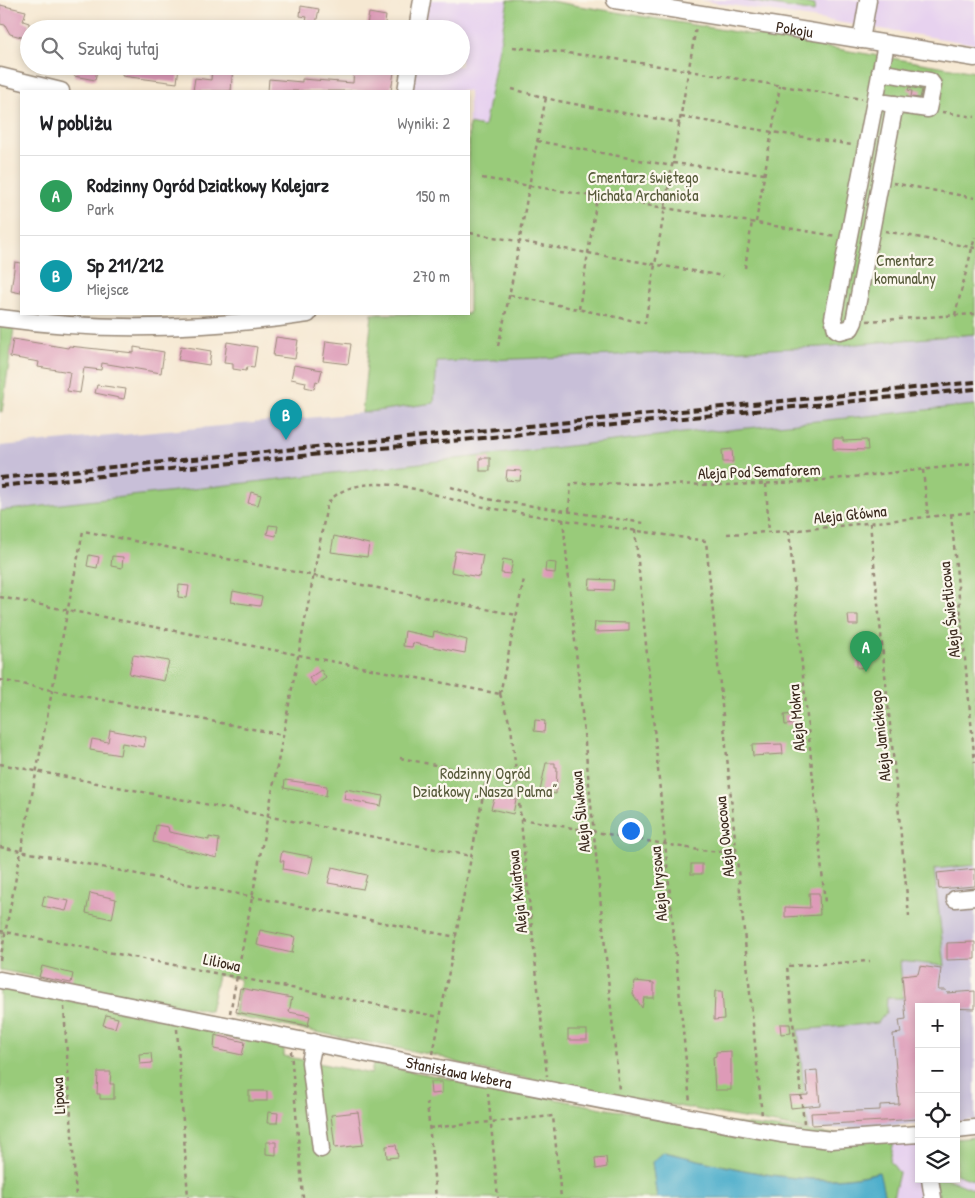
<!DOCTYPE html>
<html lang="pl">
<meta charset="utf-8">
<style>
:root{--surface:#fff;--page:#f2f2f2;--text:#202124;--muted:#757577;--line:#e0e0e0;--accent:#7c3aed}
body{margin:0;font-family:"Patrick Hand",sans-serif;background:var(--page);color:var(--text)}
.controls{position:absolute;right:15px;bottom:15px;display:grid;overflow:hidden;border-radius:0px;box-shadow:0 2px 8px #0003}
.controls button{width:45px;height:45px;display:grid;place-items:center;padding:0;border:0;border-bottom:1px solid var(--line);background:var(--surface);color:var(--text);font:25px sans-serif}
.you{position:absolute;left:630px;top:830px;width:18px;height:18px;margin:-12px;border:4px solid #fff;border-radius:50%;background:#1a73e8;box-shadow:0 0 0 8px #1a73e833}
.badge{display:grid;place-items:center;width:32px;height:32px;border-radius:50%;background:var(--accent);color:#fff;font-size:16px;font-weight:700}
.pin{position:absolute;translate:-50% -41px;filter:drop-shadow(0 1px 2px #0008)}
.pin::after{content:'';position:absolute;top:26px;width:18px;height:15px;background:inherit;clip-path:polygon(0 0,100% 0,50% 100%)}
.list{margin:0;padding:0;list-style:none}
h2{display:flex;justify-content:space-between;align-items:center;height:65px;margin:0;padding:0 20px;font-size:21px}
h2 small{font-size:16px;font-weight:400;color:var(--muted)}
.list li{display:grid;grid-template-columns:32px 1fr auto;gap:15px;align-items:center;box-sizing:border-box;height:80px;padding:0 20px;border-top:1px solid var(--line)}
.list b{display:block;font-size:19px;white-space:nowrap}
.list p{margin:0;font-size:16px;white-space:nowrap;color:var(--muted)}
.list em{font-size:16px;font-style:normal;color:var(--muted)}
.icon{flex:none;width:28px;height:28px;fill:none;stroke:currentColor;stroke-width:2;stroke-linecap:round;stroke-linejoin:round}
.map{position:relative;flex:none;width:975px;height:1198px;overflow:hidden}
.search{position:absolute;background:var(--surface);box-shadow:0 2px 8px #0003;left:20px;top:20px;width:450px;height:55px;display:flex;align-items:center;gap:12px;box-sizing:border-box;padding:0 18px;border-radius:28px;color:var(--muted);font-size:19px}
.panel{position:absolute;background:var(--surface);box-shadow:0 2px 8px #0003;left:20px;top:90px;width:450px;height:225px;border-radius:0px}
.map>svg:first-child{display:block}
</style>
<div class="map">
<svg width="975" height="1198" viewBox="0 0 975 1198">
<rect width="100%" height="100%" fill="#fbf7ec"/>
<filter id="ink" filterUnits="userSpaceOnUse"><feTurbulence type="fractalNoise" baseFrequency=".02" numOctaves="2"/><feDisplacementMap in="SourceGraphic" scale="10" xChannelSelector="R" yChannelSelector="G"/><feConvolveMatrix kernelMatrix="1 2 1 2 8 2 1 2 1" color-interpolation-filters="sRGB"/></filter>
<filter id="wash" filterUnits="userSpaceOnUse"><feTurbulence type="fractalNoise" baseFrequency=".0096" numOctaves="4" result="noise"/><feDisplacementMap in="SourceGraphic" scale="20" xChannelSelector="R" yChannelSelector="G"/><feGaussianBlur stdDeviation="1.12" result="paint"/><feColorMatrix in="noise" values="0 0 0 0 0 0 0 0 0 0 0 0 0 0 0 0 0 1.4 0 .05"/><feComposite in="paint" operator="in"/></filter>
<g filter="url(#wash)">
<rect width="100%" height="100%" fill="#f6e8d2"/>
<g fill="#e7d2ef">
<path d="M428,0H508L484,127L469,124V91H411L416,66H461V29H423Z"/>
<path d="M700,0H975V44L868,27Z"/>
<path d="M975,1136V1198H893L899,1173L890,1161L894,1141H919V1179H956V1139Z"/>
</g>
<g fill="#c8bfd8">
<path d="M975,334V405L718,431L710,430L0,511V446L362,413L434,403L436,362L821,347Z"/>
<path d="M975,865V1120L956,1122V1007H919V1124L808,1130L798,1030L878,1023L887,998H903L900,961L934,869Z"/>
</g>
<g fill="#99cb7a" stroke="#6a7a4c">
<path d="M508,0H544L975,72V334L821,347L437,362L434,403L362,413L372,314H469V124L484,127Z"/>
<path d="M744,0H788L815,5L814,12Z"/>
<path d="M0,326L14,328L2,412H0Z"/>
<path d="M975,405V865L934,869L945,966L900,961L903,998H887L886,1012L878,1023L798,1030L808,1130L480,1070L438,1056L233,1016L240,979L218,975L210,1011L0,970V511L710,430L718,431Z"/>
<path d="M0,987L278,1042L284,1046V1056L371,1074L373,1064L613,1110L894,1141L890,1161L899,1173L893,1198H883L884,1193L878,1172C812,1191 731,1167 665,1152L652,1162L657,1198H0Z"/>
<path d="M975,1137V1181L956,1174V1139Z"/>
<path d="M934,1179H948L975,1190V1198H938Z"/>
</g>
<path fill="#4cadcb" stroke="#446c74" d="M664,1152C731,1167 812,1192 879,1172L884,1193L883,1198H657L652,1162Z"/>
<g id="blocks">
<g fill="#dd9ab7">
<path d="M0,5L26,11L23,21L29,23V39L10,34L5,25L0,24Z"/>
<path d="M301,6L319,9L315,29H304L307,17L300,16Z"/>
<path d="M369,13L386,16L384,29H369L370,26L367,25Z"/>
<path d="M76,66H98L95,80L74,76Z"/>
<path d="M123,66H179L177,83L122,76Z"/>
<path d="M212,66H233L231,91H193L195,78L211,80Z"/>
<path d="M354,66H395L391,91H268L269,79L302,82V79L353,83Z"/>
<path d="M909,87L922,90L920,98L911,97L912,91L908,90Z"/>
<path d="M15,262L21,263V293L11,291Z"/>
<path d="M276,337L298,340L295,359L273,356Z"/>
<path d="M13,339L68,348L69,346L134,353V347L164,352L161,373L102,363L101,370L84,368L80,393L67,391L70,372L38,367L39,362L10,357Z"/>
<path d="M326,341L351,344L348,364L323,361Z"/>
<path d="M227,342L257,347L254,368L247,367L246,371L233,369V364L224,363Z"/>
<path d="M181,346L211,351L209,365L178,360Z"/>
<path d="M294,365L322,370L319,382L316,381L314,389L305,387L306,382L291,379Z"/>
<path d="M97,385L126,389L124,399L95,393Z"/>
<path d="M833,438H843V441L867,440L868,450L833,449Z"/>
<path d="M732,449L733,462H723L722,450Z"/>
<rect x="480" y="458" width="10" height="13"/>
<path d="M507,470L521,471L520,481L506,480Z"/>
<path d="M251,492L261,495L258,505L248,503Z"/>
<path d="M269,525L278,526L276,536L267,534Z"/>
<path d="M334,536L369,544L367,557L331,552Z"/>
<path d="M455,551L483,555L479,577L451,572Z"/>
<path d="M89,555L99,557L97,568L87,566Z"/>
<path d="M112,556L123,557L122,568L111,566Z"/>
<path d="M503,559L513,561L510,574L501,573Z"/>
<path d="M546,562L556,563L555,573L545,572Z"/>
<path d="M590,579L614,580L613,590L589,589Z"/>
<path d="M179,585L189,586L187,598L178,597Z"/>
<path d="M233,591L262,597L260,606L231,602Z"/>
<path d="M848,615H858V625H849Z"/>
<path d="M595,622L629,623V631L594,632Z"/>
<path d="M405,631L433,637L434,631L467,640L465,653L413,643L412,647L403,646Z"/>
<path d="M133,655L169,661L164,681L129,674Z"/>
<path d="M867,657V667L857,668V658Z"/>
<path d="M321,670L326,678L315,686L309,678Z"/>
<path d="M795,714L796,724L785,725L784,715Z"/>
<path d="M535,720L545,721L544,732L534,731Z"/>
<path d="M110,730L146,737L144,747L122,743L120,755L90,750L92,739L108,742Z"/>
<path d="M782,744L783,754L753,756L752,745Z"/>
<path d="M546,763H555V767H557L556,794L540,791Z"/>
<path d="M285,780L327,786L326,796L284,788Z"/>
<path d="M346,789L383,796L381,806L344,799Z"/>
<path d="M495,795L516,799L513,814L491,809Z"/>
<path d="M156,825L168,827L169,832L209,840V837L219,839L217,858L153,842Z"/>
<path d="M282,851L313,857L309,874L283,869L284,861H280Z"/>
<rect x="691" y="864" width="11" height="10"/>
<path d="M332,867L367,875L363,889L328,883Z"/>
<path d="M975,869V886L939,889L937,873Z"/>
<path d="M90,893L116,899L112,919L86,913Z"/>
<path d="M809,893H819L820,915L785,917V907L810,908Z"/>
<path d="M44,896L69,901L66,911L42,906Z"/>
<path d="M260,930L295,937L292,953L257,945Z"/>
<path d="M975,942V959L947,960V943Z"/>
<path d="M42,966L73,974L71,983L39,977Z"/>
<path d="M920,966L941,969L938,990H946L947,993L975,991V1009L919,1007V1119L812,1125L811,1113L880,1110V1105L899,1104L893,1034L901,1033L899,1020L906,1019L902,976L918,974Z"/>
<path d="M635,981L654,983V998H644L642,1008L633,994Z"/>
<path d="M240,988L292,998L289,1012L310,1016L308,1026L236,1012Z"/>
<path d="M715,991H722L724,1019L714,1020Z"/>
<path d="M106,1015L118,1018L115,1028L103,1025Z"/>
<path d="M780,1024H790L791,1033L781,1034Z"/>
<rect x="568" y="1030" width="19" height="10"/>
<path d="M215,1035L245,1042L242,1055L214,1049Z"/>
<path d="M731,1051V1090H715L713,1057L716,1056V1052Z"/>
<path d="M151,1053L152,1063L140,1064L139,1054Z"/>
<path d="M817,1070L820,1105L791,1108L789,1096L808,1095L806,1071Z"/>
<path d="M98,1072H111L110,1084H114V1099H100V1094H97Z"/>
<path d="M430,1082H442V1093L431,1094Z"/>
<rect x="249" y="1091" width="18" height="10"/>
<path d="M268,1112L278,1113L277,1123H267Z"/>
<path d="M358,1112L363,1145L335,1148L331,1115Z"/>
<path d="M266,1142H276V1155L266,1154Z"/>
<path d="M396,1145L398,1157L387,1158L386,1146Z"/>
<path d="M606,1157L607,1167L596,1169L595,1158Z"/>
</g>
</g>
</g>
<g filter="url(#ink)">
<use href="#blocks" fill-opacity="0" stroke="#988978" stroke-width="1"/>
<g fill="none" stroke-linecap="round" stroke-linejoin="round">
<defs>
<g id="minor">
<path id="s1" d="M615,0L975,58"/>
<path d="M417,29L422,0"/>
<path d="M861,40L868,0"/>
<path d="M886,44L833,318L836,329L840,331L851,328L854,322L895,104"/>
<path d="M880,72L930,81L933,85L928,109L886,103"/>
<path d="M0,76L61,91"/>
<path d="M406,91L410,66"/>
<path d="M0,318C101,332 207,329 308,314"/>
<path d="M955,899L975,897"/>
<path id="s2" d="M0,980C260,1031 520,1087 781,1134L831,1140L919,1134"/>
<path d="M314,1042L310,1062L321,1149"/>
<path d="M956,1130L975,1128"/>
<path d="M930,1179L933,1198"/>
</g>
</defs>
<use href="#minor" stroke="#988978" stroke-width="19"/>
<g stroke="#988978" stroke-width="2.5" stroke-dasharray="4 4" stroke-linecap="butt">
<path d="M513,47L610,58L862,99"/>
<path d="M512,89L558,101L680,123"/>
<path d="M942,112L975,117"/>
<path d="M681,117L852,145"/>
<path d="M537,141L672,166"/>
<path d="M673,163L765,174"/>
<path d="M482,178L836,236"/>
<path d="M893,183L975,198"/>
<path d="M756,222L780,86"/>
<path d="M885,231L975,248"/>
<path d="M470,233L723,276"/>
<path d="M745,268L752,222"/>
<path d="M510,295L645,323L696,27"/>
<path d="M579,309L597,198"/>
<path d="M955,315L975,237"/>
<path d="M867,321L975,314"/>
<path d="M498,346C518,264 528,181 546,98"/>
<path d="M923,470L928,517"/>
<path d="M766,484L769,533"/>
<path d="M451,487L487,499L644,523"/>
<path d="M569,511L571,483L727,485L805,482L975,464"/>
<path d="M951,514L975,763"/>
<path d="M563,519L619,1090"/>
<path d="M870,523L909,916"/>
<path d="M635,530L690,1103"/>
<path d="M789,531L825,903"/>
<path d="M727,534L789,531L975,512"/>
<path d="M0,597L500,694"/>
<path d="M0,680L283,735"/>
<path d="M500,694L511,727L514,753L547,1076"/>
<path d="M500,694L524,579"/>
<path d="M400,758L516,781"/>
<path d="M0,764L471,856"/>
<path d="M521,819L699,850L736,853"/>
<path d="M0,847L456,937"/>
<path d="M0,931L440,1017"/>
<path d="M0,960L83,531L517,615"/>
<path d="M64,1007L76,1198"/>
<path d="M230,1013L327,505C336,489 359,484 377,484C413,484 449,501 484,507C558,520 633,530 706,541L762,1116"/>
<path d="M177,1029L188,1198"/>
<path d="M291,1051L303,1198"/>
<path d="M433,1054L487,775"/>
<path d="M488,1093L498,1198"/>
<path d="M427,1102L436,1198"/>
<path d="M804,1123L787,966L870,961"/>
<path d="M429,1128L553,1116L561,1198"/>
</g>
<use href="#minor" stroke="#fff" stroke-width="16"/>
<g stroke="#3b2a1e" stroke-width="4" stroke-dasharray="8 4" stroke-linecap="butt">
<path d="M0,478L975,382"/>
<path d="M0,486L975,389"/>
</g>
</g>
</g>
<g text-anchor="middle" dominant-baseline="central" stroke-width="4.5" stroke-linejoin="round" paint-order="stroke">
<g font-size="16" fill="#3b2a1e" stroke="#fbf7ec">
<text stroke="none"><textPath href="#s1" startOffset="182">Pokoju</textPath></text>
<text transform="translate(759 471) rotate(-2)">Aleja Pod Semaforem</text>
<text transform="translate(850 514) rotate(-6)">Aleja Główna</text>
<text transform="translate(949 610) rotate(-96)">Aleja Świetlicowa</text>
<text transform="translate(796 718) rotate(-95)">Aleja Mokra</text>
<text transform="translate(880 736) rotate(-96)">Aleja Janickiego</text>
<text transform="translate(580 812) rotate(-96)">Aleja Śliwkowa</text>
<text transform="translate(724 837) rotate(-96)">Aleja Owocowa</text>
<text transform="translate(658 884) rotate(-95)">Aleja Irysowa</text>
<text transform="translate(517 892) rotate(-96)">Aleja Kwiatowa</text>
<text transform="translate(222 962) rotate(12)">Liliowa</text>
<text stroke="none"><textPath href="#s2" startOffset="468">Stanisława Webera</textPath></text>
<text transform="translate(58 1096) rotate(-94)">Lipowa</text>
</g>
<g font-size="16" fill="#575a3a" stroke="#fbf7ec">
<text x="643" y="177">Cmentarz świętego<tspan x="643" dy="18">Michała Archanioła</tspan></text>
<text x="905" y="260">Cmentarz<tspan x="905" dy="18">komunalny</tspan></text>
<text x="485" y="773">Rodzinny Ogród<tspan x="485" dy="18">Działkowy „Nasza Palma”</tspan></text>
</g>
</g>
</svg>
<div class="controls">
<button>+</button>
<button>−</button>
<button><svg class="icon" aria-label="locate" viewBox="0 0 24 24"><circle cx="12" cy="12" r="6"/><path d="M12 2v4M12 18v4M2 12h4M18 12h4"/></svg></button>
<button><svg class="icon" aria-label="layers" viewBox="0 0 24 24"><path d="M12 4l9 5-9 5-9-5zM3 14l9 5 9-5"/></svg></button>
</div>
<div class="you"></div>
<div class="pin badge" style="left:866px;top:672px;background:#2e9e5b">A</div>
<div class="pin badge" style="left:286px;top:440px;background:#0f9aa8">B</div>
<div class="search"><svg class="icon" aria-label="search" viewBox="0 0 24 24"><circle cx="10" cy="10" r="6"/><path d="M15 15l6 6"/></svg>Szukaj tutaj</div>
<section class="panel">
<h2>W pobliżu<small>Wyniki: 2</small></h2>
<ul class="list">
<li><span class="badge" style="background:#2e9e5b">A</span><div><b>Rodzinny Ogród Działkowy Kolejarz</b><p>Park</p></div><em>150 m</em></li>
<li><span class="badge" style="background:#0f9aa8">B</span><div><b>Sp 211/212</b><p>Miejsce</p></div><em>270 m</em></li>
</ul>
</section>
</div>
